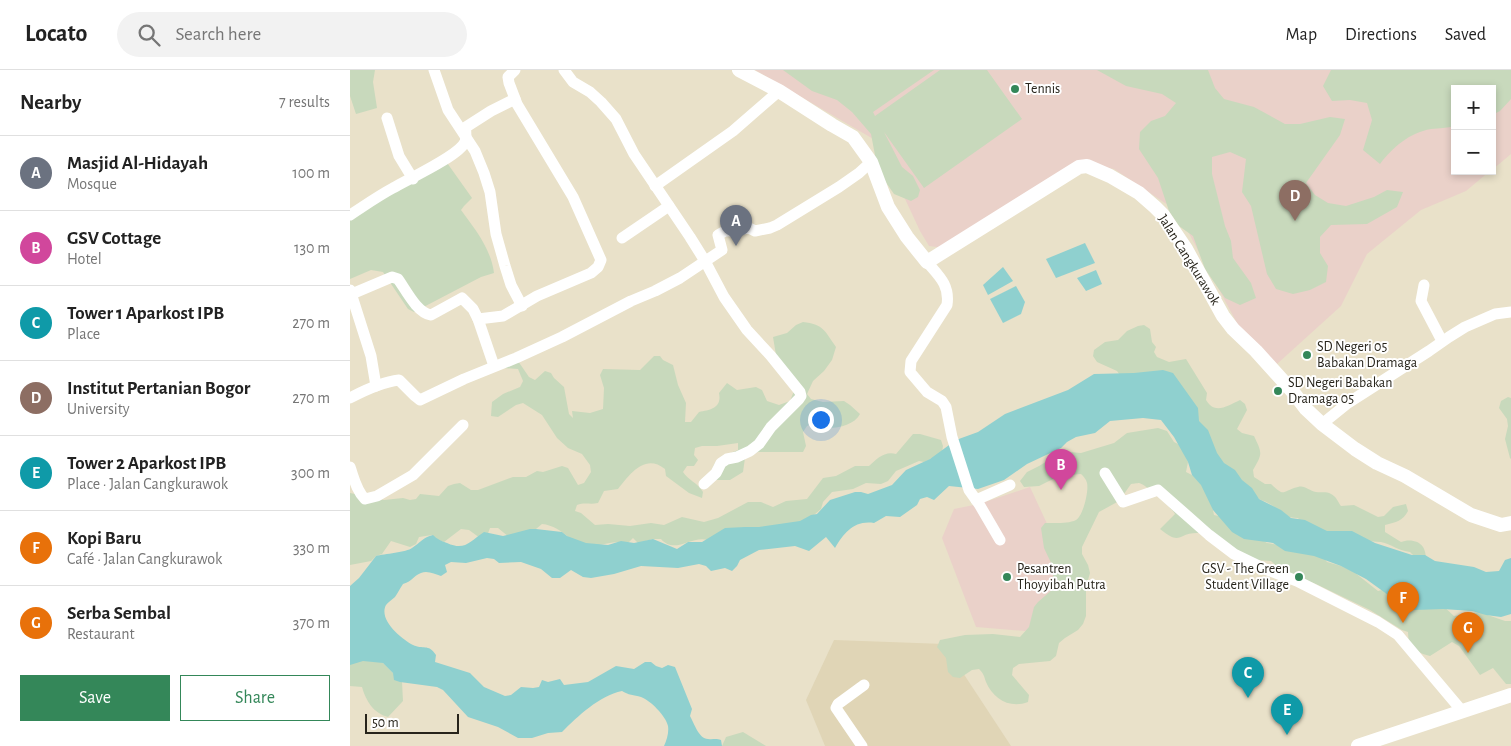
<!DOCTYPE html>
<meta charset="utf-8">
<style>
:root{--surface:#fff;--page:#f2f2f2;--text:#222;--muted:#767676;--line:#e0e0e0;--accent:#348759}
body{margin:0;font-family:"Alegreya Sans",sans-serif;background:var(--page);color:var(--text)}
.controls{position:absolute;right:15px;top:15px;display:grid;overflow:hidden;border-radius:0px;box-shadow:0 2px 8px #0003}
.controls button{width:45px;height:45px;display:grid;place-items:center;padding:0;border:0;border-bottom:1px solid var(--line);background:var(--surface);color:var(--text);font:25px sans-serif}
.scale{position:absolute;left:15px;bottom:12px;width:94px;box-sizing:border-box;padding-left:5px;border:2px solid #27241b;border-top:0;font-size:14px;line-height:18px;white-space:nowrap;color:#27241b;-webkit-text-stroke:4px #fff;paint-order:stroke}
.you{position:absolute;left:470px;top:349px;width:18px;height:18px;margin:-12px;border:4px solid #fff;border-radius:50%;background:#1a73e8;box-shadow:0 0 0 8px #1a73e833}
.badge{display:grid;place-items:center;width:32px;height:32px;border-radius:50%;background:var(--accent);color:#fff;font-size:16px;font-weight:700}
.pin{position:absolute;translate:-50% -41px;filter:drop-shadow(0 1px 2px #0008)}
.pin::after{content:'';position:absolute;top:26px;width:18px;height:15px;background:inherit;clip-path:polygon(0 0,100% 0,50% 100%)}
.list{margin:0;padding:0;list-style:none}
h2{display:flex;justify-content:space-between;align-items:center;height:65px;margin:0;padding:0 20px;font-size:21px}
h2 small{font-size:16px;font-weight:400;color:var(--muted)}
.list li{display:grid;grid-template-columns:32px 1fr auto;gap:15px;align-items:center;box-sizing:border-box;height:75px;padding:0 20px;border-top:1px solid var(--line)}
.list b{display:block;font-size:19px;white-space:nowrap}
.list p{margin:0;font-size:16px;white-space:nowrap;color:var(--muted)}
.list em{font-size:16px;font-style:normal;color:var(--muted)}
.actions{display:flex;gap:10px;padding:15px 20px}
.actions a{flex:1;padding:11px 0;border:1px solid var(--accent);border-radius:0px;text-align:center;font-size:18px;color:var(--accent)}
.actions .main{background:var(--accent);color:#fff}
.icon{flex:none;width:28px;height:28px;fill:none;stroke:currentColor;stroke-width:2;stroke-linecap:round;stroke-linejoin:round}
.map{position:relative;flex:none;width:1161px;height:676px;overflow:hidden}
header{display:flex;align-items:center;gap:30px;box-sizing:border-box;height:70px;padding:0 25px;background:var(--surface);border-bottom:1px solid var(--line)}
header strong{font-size:24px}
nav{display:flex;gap:28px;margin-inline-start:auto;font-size:18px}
.search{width:350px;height:45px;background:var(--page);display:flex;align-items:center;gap:12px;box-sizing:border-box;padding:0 18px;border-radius:28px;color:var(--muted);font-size:19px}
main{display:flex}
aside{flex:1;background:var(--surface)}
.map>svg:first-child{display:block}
</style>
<header>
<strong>Locato</strong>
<div class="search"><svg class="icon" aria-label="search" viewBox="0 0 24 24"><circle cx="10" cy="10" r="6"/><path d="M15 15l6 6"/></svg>Search here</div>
<nav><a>Map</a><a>Directions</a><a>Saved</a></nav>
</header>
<main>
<aside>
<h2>Nearby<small>7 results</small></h2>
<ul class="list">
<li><span class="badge" style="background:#6b7280">A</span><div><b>Masjid Al-Hidayah</b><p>Mosque</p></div><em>100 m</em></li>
<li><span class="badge" style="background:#d1479c">B</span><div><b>GSV Cottage</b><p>Hotel</p></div><em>130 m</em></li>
<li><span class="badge" style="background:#0f9aa8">C</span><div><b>Tower 1 Aparkost IPB</b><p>Place</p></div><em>270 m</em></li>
<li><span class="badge" style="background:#8d6e63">D</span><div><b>Institut Pertanian Bogor</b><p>University</p></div><em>270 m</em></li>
<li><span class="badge" style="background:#0f9aa8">E</span><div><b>Tower 2 Aparkost IPB</b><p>Place · Jalan Cangkurawok</p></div><em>300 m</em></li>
<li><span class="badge" style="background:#e8710a">F</span><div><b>Kopi Baru</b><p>Café · Jalan Cangkurawok</p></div><em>330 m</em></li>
<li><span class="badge" style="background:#e8710a">G</span><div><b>Serba Sembal</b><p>Restaurant</p></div><em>370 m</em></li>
</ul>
<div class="actions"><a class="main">Save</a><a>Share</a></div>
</aside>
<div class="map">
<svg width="1161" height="676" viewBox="0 0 1161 676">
<rect width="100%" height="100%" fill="#e9e1c9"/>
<path fill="#e0d5b6" d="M484,570L594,574L661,676H475L456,630Z"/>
<g fill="#ead1c9">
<path d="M405,0H1161V84L1142,100V19H1105V101H1140L1116,121L1071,140L1017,184L991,236L927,294L888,255L827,141L764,99L723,93L595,178L579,176L570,161L541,99L525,70Z"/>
<path d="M680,417L706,473V542L675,561L626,557L592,468L604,439L629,434Z"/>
</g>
<g fill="#c8d9bc">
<path d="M0,0H25L23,12L27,38L6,44L0,26Z"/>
<path d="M433,0H584L523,42L525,46L590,0H637L672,49L574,118L534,62L552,97L563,106L570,120L568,127L561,131L544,124L528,101L521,64L502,42L487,30L462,21Z"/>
<path d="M747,0H858L865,18L874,29L904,37L935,54H950L980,47L995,49L990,65L956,113L965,125L978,133L996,136L1024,127L1037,120L1053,122L1047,137L1017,154L981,155L970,167V183L978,196L976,212L960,220L943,224L926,219L917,204L901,136L892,122L896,89L880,82L862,87V104L875,156L881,171L883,188L901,213L906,228L890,235L875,228L855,199L843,166L829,156L819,141L808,108L789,79L790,62L801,51L815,46L826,33L812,24L776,16Z"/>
<path d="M981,0H1161V29L1150,41L1142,45V19H1105V56C1097,58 1089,58 1081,59C1059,63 1043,77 1030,94L1013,80L1022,50L1017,33L1000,30L982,31L973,16Z"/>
<path d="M95,90L122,128L114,136L111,140C125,159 141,179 144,203L131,207L64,242L58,239L33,202L21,200L0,209V150Z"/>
<path d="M453,252C473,254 475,261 486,277L482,290L474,301L463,311L457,324L461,329L473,332L494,331L500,335L510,344C505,354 490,358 479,358C474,358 468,355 463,353L457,356L453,362L456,376L453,382H408L395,388L393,402L380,410H365C356,392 373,386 388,380V373L367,376H352L345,378L344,385L348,390L344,396H337L333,402C338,410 348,413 353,422L352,428L339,423L316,406L315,399C295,383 280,404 268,419L254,421L248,433C240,435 235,432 227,435L225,441L231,443L245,455L258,454L280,456L301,453L314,455L332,447L354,452L368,448L398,432H411L423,437L436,431L457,429L473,408L486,406L505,396H519C527,389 534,381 546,384L563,364H570L591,370L593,376L592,383L574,392L569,391L546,401L538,411L531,414L516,413L503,419L482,422L473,432L471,439L451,456L430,455L358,470C341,465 325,485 311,469H303L288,473L283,468L278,473C264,469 245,479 230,475C226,474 223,471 220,468C211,461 203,455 192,454L186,459L159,467L148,458H140L137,466L130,468L119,460L111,459L94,472L88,470L82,465L69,467L66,474L60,477L41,471L32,484L26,486L21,491L0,495V423L34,430L53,428L60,430L66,429L70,424L89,426L98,416L104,414L110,413L121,420H128L163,407H176L187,401L193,402L212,396L218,398L228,415L234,413L241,402L240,395L232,384L218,378L207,368L192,345L173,333L166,335L148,347L141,346L142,332L153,324L170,317L173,311L168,299L153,298L168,291L179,307L185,310L195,301L201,303L204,308L214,317L219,344L223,348L222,341L240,343L253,339L254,318L250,305L253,299L290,300L304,286H310L313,290L323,295L328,315L336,333L335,352H341L349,342C361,340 372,338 369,323L377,313L387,320L406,317L412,320L417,331L429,335L440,331L444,321L427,291L423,267L437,263L446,255Z"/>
<path d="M794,255L800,259L802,272L806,277L804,282L807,287L819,292L836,289L857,323L856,330C865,345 877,336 890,330L895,334L897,340L887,359L892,363L904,366C912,383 913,383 903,400L904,407L915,414H921C936,428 931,421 948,417C955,415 959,421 966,422C971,423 976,421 981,424C986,426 988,432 991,436L1004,435L1028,447L1034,446L1043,437L1056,434L1058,441C1053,451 1046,452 1035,455V462L1051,472C1058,469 1069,470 1073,477C1075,480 1076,486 1076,489L1063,485L1060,482C1049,481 1041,474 1031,472C1008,470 961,470 948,448C935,448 933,444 923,436C919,433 914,431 909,429L775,312L767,301L747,292L743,286L744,280L755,272L768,270L777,261L788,256Z"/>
<path d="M1158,327L1161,328V389L1160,388L1155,369L1158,356L1157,349L1149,338L1151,331Z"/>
<path d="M808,358L817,361L824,372L830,375L838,392L836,402L842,405L859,421L864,445L877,448L917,473L969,482L977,492L991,496L1004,502L1028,521L1040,518L1091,534L1104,546L1129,542L1155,551H1161V614H1156L1143,598L1130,605L1109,576L1102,572L1080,586L1073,584L1059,577L1058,562L1052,560L1020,540L966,514L932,501L921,491L892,489L849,463C827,462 832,477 810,459L825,444C821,437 797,415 789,413C788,413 781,414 781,414L769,431L749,442L732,477V484L738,495L740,503L736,517V546L733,554L728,560L715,568L709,573L706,586L700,591L669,594L663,598L662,605L679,625L678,632C660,639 643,629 636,612C634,606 634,604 629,599L622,600L610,608L603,607L598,602L596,588L587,577L590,570L615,565L643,564L670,567L679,557L684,537L688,532L703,519V497L694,478L691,458L695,453C704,453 718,454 726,450C733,446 739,421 737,413C736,409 734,407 731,404L709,406L689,416L674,417L670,411L677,402L689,396L709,384L720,382L731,383L764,373L777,363Z"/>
<path d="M20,588L33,593L52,612L53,631L38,647C23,643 16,631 12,617L0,616V591Z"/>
<path d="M393,662L416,676H372L376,667Z"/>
</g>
<g fill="#8fd0cf">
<path d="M735,173L745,193L706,208L696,189Z"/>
<path d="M653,197L663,211L638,225L633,215Z"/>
<path d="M746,200L752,214L736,221L727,208Z"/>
<path d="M666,216L675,232L671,244L653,253L640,229Z"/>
<path d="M813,300L823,303L848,338L849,351L858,360L867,383L874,393L885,400L892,410L902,418L909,429L931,440L941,448L955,450L977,461H1002L1025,473L1062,485H1075L1085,491L1124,497L1136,502L1149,501L1155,490L1161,488V544L1151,547L1136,545L1122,541L1093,539L1065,540L1052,535L1016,509L991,496L964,486L935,481L923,473L894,469L882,462L863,440L851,415L842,405L838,392L824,367L811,350L793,348L760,351L745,363L726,367L717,372L711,378L677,394L654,410L628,419L599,416L584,430L577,427L570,429L567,435L550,447L536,446L524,453C504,450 494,463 485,478L476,467L459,481L445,476L409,480L390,490L387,496L382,501L375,498L361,501L356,496L349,494L328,498L291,496L264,504L241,508L233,507L221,500L210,508H202L191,499L171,492L149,493L144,489L137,488L116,493L101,492L95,495L97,502L91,506C85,504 77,500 71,503C63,506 63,511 53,514C50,518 48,523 45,527C42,530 38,532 36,535C28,550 52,569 63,575C73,580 78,573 86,585L85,592L120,603L134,617L155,626L161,625L171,617L183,618L189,617L192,610L198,612L210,609L214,615L238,612L266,596L284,599L295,592H301L306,596L312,598L318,595L325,597L342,639L340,646C344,653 349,669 358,669C363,670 365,668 371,670L372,676H314C317,670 319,662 318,656C316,646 300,630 291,627C284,625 278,625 272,621C249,626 228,646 212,662L198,663L182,668H168L148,657L118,647L93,620L87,617L50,612L44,610L43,603L33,593L13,591L0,595V516L9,508L26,486C34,484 57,482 62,478C70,473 73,467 83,465C87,469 91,471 97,473C115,481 119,472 134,462L153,466L180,459H186L212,462L217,466L236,473L258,475L271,471L284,473L303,469L327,479L338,472H352L375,458L395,457H409L450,451L461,445L467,444L480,430L505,422H511L518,424L542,415L556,400L580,389L606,370L628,362L655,344L718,320L744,304L784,303Z"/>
</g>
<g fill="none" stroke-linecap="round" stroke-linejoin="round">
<g stroke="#fff" stroke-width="11">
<path d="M84,0L98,40L125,81L134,103L140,122L146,164L155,196L161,215L172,236"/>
<path d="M214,0L223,12L240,22L251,32L266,49L284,84L340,167L355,191L374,227L397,260L421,286L450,322L451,326L449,329L421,357L409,374L400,381L387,387L377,389L371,393L366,403L354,414"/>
<path d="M37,48L49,86L63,109"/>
<path d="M305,116L383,61L429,21"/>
<path d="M0,145C14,136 28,126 43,118C58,109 109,86 115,72C117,67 115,62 116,57L141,41L165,29"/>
<path d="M272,168L319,136"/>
<path d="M577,192C589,206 600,215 597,235L561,291L560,302L577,322L592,331L596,337L602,367L619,420L629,434L650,470"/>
<path d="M1074,215L1071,231L1092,271"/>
<path d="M0,220L21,286L26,316"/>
<path d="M2,224L42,207L48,209C56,220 67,243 81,245L112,228L123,239L128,249L153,246L187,226L241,203L248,197L251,190L223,127L167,34L159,13L158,7L165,0"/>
<path d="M128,249L144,296"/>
<path d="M0,328C15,320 32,312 49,310L65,326L70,330L114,309L166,288L212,267L281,231L305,221L330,208L372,180L368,165L375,161H380L399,158L405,161L420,158L427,155L489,117L509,103L521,92"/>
<path d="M972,354L998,333L1079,281L1099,267L1115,257L1145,244L1161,242"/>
<path d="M0,397C4,408 6,420 15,429L27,426L63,405L113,355"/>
<path d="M755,403L773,432L808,420L859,465L884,484L915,499L947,511L1028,552L1048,565L1112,641"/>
<path d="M626,430L660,415"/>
<path d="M512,676L486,638L488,634L514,615"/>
</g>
<g stroke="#fff" stroke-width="14">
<path d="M389,0L429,21L482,55L503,67L521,92L538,137L557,167L577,192L729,97L737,96L760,106L789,123L805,137L813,145L836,179L873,246L883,259L906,281L943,322L956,339L972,354L1005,379L1027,393L1055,406L1121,445L1151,455L1161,453"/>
<path d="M1008,676L1161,625"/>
</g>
</g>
<g fill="#348759" stroke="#fff" stroke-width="2">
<circle cx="665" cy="19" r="5"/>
<circle cx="957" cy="285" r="5"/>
<circle cx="928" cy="321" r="5"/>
<circle cx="657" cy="507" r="5"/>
<circle cx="949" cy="507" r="5"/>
</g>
<g text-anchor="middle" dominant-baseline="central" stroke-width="4" stroke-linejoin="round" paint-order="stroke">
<g font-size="14" fill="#27241b" stroke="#fff" text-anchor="start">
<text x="675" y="19">Tennis</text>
<text x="967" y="277">SD Negeri 05<tspan x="967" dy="16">Babakan Dramaga</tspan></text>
<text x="938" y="313">SD Negeri Babakan<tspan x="938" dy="16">Dramaga 05</tspan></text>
<text x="667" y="499">Pesantren<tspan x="667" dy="16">Thoyyibah Putra</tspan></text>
<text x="939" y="499" text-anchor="end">GSV - The Green<tspan x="939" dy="16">Student Village</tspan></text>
</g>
<g font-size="14" fill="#27241b" stroke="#fff">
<text transform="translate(839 190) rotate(58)">Jalan Cangkurawok</text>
</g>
</g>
</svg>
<div class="controls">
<button>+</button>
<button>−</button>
</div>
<div class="scale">50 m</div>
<div class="you"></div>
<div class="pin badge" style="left:386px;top:176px;background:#6b7280">A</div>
<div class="pin badge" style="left:711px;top:420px;background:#d1479c">B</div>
<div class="pin badge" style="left:898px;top:628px;background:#0f9aa8">C</div>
<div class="pin badge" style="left:945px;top:151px;background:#8d6e63">D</div>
<div class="pin badge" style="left:937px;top:665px;background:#0f9aa8">E</div>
<div class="pin badge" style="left:1053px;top:553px;background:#e8710a">F</div>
<div class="pin badge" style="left:1118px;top:583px;background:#e8710a">G</div>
</div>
</main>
